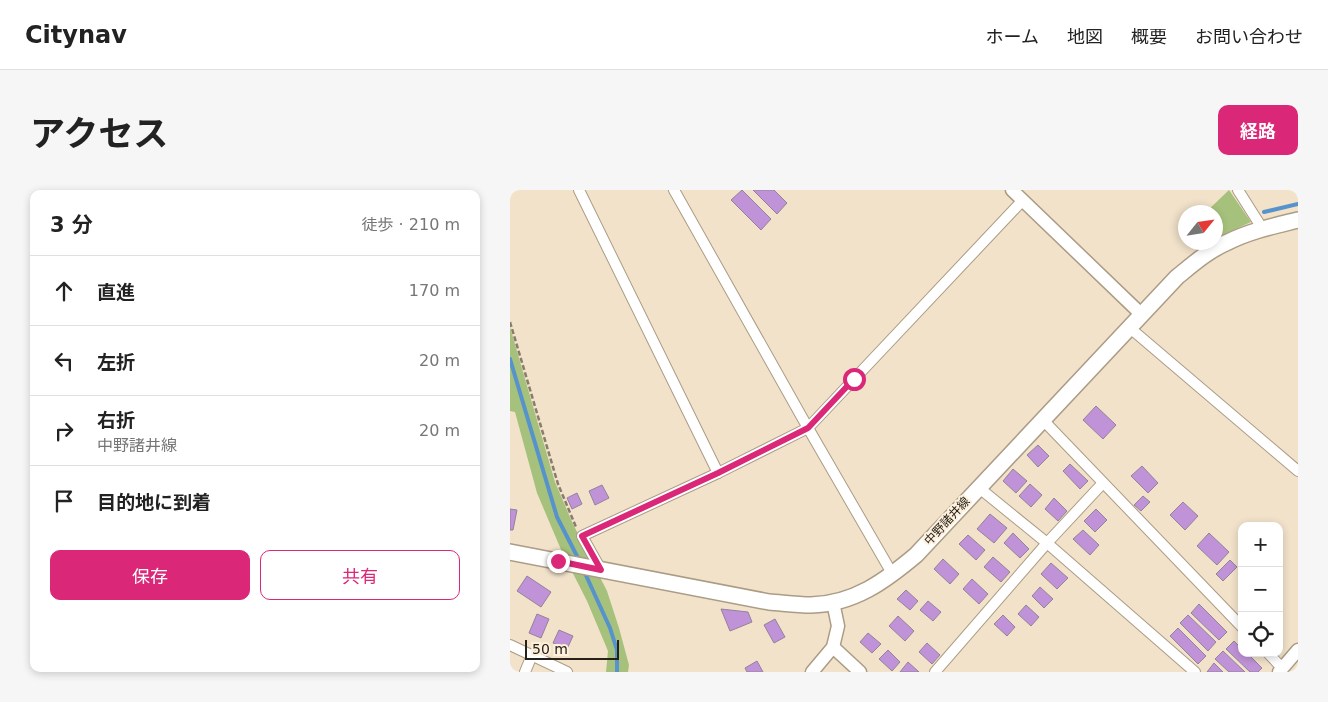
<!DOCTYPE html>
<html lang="ja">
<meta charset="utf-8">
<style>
:root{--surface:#fff;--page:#f6f6f6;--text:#222;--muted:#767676;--line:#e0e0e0;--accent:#db2777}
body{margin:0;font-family:"DejaVu Sans","Noto Sans JP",sans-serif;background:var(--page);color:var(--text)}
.controls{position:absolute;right:15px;bottom:15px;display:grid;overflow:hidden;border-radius:10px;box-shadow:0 2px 8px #0003}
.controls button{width:45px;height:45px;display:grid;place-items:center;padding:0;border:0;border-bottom:1px solid var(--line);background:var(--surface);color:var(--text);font:25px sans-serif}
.compass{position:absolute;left:668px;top:15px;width:45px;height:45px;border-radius:50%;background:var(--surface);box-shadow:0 2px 8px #0003;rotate:60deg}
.scale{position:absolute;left:15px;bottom:12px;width:94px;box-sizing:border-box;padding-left:5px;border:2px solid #272118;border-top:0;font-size:14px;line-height:18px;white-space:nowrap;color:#272118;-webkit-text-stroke:4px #fdf0dc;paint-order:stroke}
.stop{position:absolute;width:15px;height:15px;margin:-11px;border:4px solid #db2777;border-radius:50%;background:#fff}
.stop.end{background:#db2777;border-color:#fff;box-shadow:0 1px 5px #0008}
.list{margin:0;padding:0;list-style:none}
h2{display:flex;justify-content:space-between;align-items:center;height:65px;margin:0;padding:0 20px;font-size:21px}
h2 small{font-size:16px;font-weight:400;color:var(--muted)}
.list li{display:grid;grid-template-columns:32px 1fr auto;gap:15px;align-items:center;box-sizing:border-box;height:70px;padding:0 20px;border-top:1px solid var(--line)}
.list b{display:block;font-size:19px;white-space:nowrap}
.list p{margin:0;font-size:16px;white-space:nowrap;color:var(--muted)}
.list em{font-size:16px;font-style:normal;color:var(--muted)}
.actions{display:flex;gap:10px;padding:15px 20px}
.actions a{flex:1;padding:11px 0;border:1px solid var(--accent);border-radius:10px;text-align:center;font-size:18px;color:var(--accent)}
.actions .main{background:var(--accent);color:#fff}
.icon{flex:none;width:28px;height:28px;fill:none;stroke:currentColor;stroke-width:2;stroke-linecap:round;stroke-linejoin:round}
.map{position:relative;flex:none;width:788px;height:482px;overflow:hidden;border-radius:10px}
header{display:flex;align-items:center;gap:30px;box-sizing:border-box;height:70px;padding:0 25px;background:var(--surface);border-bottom:1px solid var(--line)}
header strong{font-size:24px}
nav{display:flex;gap:28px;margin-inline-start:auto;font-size:18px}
.intro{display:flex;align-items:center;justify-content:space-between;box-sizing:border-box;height:120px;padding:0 30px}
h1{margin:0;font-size:35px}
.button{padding:12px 22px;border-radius:10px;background:var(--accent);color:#fff;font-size:18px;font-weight:700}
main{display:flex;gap:30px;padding:0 30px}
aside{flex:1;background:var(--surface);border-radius:10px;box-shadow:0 2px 8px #0003}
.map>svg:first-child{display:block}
</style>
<header>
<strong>Citynav</strong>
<nav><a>ホーム</a><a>地図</a><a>概要</a><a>お問い合わせ</a></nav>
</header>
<div class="intro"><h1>アクセス</h1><a class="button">経路</a></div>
<main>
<aside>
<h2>3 分<small>徒歩 · 210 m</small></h2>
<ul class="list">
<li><svg class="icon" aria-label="ahead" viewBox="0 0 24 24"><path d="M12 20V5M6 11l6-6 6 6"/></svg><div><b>直進</b></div><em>170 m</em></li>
<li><svg class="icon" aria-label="left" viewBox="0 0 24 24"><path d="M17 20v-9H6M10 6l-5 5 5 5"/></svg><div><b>左折</b></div><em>20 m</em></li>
<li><svg class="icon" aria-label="right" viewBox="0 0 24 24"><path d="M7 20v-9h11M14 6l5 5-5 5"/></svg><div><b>右折</b><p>中野諸井線</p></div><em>20 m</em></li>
<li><svg class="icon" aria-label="arrive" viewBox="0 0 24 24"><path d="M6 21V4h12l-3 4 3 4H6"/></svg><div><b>目的地に到着</b></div></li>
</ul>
<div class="actions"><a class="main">保存</a><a>共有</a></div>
</aside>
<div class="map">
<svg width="788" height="482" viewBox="0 0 788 482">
<rect width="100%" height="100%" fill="#f2e2ca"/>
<g fill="#a6c17c">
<path d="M719,0L741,32L706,48V22H696Z"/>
<path d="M0,137L45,292L63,334L97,401L109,438L119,475L118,482H96L98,461L77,411L52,362L27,303L5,222L0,221Z"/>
</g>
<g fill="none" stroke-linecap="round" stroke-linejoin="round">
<g stroke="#5693cd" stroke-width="4">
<path d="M754,22L788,14"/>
<path d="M0,169L47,327L70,372"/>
<path d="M74,381L100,438L107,460V482"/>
</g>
</g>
<g fill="#c093d8" stroke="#918399">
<path d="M232,0L261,29L251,40L221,10Z"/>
<path d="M243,0H264L277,13L267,24Z"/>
<path d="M586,216L606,235L593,249L573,230Z"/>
<path d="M528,255L539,266L528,277L517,265Z"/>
<path d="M560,274L578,291L570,299L553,281Z"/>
<path d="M632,276L648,293L638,303L621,286Z"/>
<path d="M503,279L517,291L506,303L493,291Z"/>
<path d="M520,294L532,305L521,317L509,306Z"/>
<path d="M92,295L99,308L85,315L79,301Z"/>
<path d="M67,303L72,314L62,319L57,308Z"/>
<path d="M633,306L640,312L631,321L624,315Z"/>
<path d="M544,308L557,321L548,331L535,319Z"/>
<path d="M673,312L688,326L675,340L660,325Z"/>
<path d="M0,319L7,320L3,340H0Z"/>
<path d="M586,319L597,330L585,342L574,331Z"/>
<path d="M480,324L497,338L484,353L467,339Z"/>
<path d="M573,340L589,355L580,365L563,349Z"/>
<path d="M503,343L519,359L510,368L494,353Z"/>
<path d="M699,343L719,362L707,375L687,356Z"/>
<path d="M458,345L475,360L466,370L449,354Z"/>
<path d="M483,367L500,382L491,392L474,377Z"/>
<path d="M433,369L449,384L440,394L424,379Z"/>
<path d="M720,370L727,377L713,391L706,384Z"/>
<path d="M541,373L558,388L547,399L531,384Z"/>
<path d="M17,386L41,402L31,417L7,401Z"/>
<path d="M462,389L478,404L469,414L453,399Z"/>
<path d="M530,397L543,409L534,418L522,406Z"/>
<path d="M396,400L408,411L400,420L387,409Z"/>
<path d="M418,411L431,422L423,431L410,420Z"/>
<path d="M689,414L717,442L709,450L681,423Z"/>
<path d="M516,415L529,427L521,436L508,424Z"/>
<path d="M211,419L238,422L242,432L220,441Z"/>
<path d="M27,424L39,429L31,448L19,443Z"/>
<path d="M493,425L505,437L497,446L484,434Z"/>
<path d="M678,425L706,452L698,461L670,433Z"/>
<path d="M388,426L404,441L395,451L379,436Z"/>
<path d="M265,429L275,447L264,453L254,435Z"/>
<path d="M668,438L696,466L688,474L660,446Z"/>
<path d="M49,440L63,446L57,459L43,453Z"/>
<path d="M358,443L371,454L362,463L350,452Z"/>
<path d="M724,451L732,459V463H737L752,478L748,482H740L716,459Z"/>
<path d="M417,453L430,465L422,474L409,462Z"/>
<path d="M378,460L390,472L382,481L369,469Z"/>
<path d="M713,461L735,482H719L705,469Z"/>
<path d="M247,471L253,482H237L235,478Z"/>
<path d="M398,472L409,482H390Z"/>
<path d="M704,473L713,482H697Z"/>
</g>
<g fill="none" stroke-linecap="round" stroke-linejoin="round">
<defs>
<g id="minor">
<path d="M69,0L208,283"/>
<path d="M164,0L298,238L383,385"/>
<path d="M728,0L752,38"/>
<path d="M620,138L788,281"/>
<path d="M532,229L732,437"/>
<path d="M468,297L537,353L685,482"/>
<path d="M91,380L72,346L208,283L298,238L513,10"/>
<path d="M0,455L57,482"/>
<path d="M758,463L772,478"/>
<path d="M15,482L22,465"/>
<path d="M425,482L537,353L592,294"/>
</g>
<g id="tertiary">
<path d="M502,0L632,125"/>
<path d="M323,457L350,482"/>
<path d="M302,482L323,457L328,436L323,412"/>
<path d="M769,482L788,460"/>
</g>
<path id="secondary" d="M0,362L259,412C273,413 287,415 301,415C344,414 375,391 406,365L667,87C683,74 699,60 718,52C740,41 764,36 788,30"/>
</defs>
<use href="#minor" stroke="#ab9c85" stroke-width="12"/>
<use href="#tertiary" stroke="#ab9c85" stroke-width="15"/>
<use href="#secondary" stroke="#ab9c85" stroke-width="18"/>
<path stroke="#887d6d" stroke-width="2.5" stroke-dasharray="5 2.5" stroke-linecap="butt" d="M0,132L48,294L66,337"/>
<use href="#minor" stroke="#fff" stroke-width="10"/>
<use href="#tertiary" stroke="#fff" stroke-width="12"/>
<use href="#secondary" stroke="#fff" stroke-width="15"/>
</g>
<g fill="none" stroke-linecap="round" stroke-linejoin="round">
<path stroke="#db2777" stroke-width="6" d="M48,371L91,380L72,346L208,283L298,238L344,189"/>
</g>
<g text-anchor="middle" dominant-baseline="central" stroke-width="4" stroke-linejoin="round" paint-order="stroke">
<g font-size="12" fill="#272118" stroke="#fdf0dc">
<text transform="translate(437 331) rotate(-47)">中野諸井線</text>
</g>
</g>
</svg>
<div class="controls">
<button>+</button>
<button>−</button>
<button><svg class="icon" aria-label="locate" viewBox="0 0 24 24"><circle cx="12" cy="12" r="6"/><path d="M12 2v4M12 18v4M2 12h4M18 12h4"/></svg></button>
</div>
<svg class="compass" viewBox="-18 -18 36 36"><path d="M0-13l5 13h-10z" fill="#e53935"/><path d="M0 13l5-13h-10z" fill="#767676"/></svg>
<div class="scale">50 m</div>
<div class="stop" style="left:344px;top:189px"></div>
<div class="stop end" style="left:48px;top:371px"></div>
</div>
</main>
